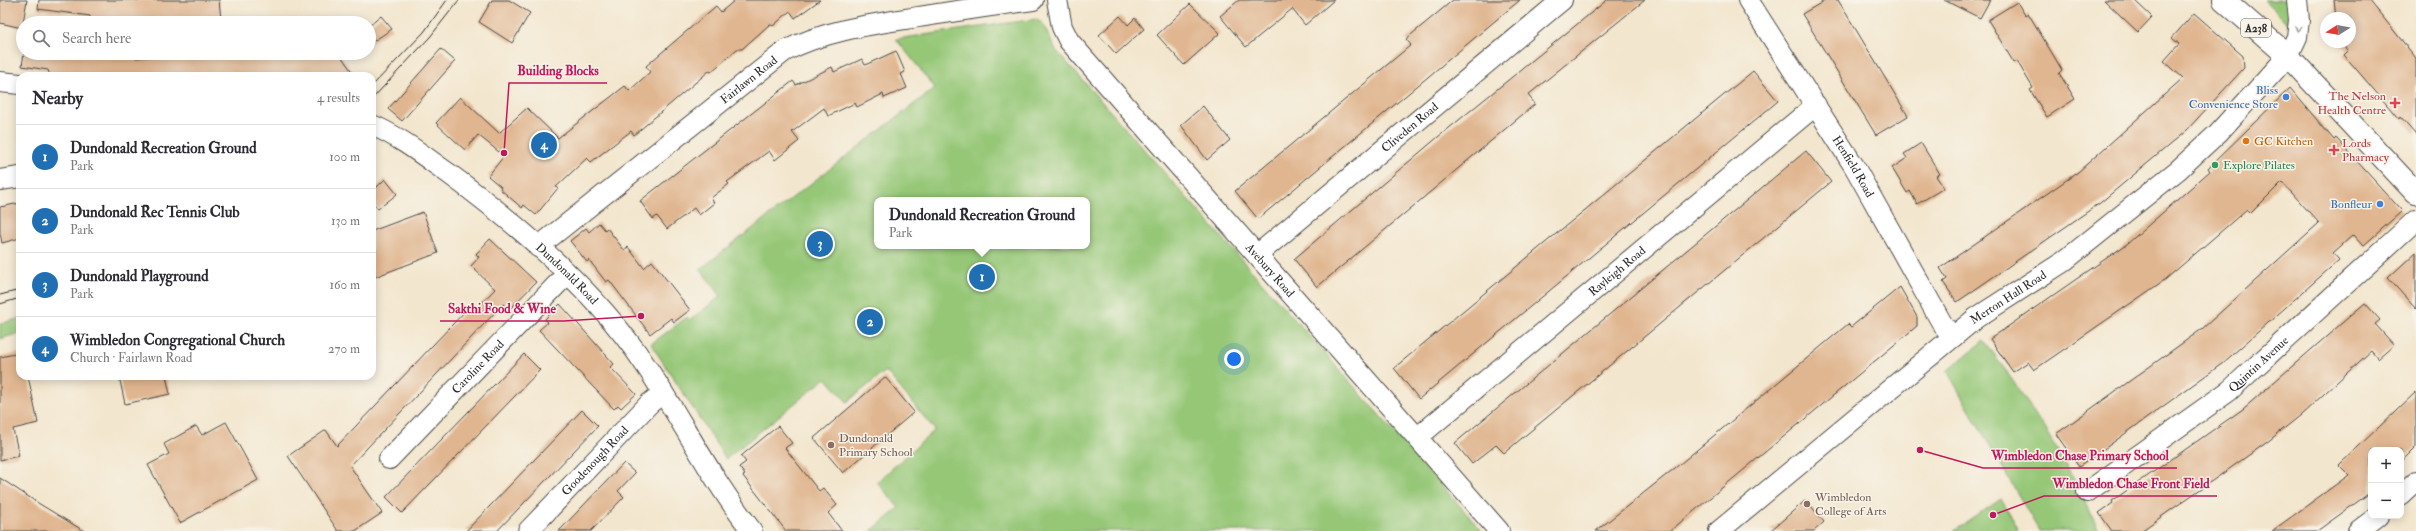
<!DOCTYPE html>
<meta charset="utf-8">
<style>
:root{--surface:#fff;--page:#f7f7f7;--text:#2b2b33;--muted:#7c7c81;--line:#e1e1e2;--accent:#1f6fb2}
body{margin:0;font-family:"IM FELL Double Pica",serif;background:var(--page);color:var(--text)}
.controls{position:absolute;right:12px;bottom:12px;display:grid;overflow:hidden;border-radius:8px;box-shadow:0 2px 10px #0003}
.controls button{width:36px;height:36px;display:grid;place-items:center;padding:0;border:0;border-bottom:1px solid var(--line);background:var(--surface);color:var(--text);font:20px sans-serif}
.compass{position:absolute;left:2320px;top:12px;width:36px;height:36px;border-radius:50%;background:var(--surface);box-shadow:0 2px 10px #0003;rotate:259deg}
.you{position:absolute;left:1234px;top:359px;width:14px;height:14px;margin:-10px;border:3px solid #fff;border-radius:50%;background:#1a73e8;box-shadow:0 0 0 6px #1a73e833}
.badge{display:grid;place-items:center;width:26px;height:26px;border-radius:50%;background:var(--accent);color:#fff;font-size:13px;font-weight:700}
.pin{position:absolute;translate:-50% -50%;border:2px solid #fff;box-shadow:0 1px 4px #0006}
.popup{position:absolute;left:874px;top:197px;width:216px;height:52px;box-sizing:border-box;display:grid;place-content:center;border-radius:8px;background:var(--surface);filter:drop-shadow(0 1px 3px #0005);font-size:13px;white-space:nowrap;color:var(--muted)}
.popup b{font-size:15px;color:var(--text)}
.popup::after{content:'';position:absolute;left:50%;top:100%;margin-left:-8px;border:8px solid transparent;border-top-color:var(--surface)}
.list{margin:0;padding:0;list-style:none}
h2{display:flex;justify-content:space-between;align-items:center;height:52px;margin:0;padding:0 16px;font-size:17px}
h2 small{font-size:13px;font-weight:400;color:var(--muted)}
.list li{display:grid;grid-template-columns:26px 1fr auto;gap:12px;align-items:center;box-sizing:border-box;height:64px;padding:0 16px;border-top:1px solid var(--line)}
.list b{display:block;font-size:15px;white-space:nowrap}
.list p{margin:0;font-size:13px;white-space:nowrap;color:var(--muted)}
.list em{font-size:13px;font-style:normal;color:var(--muted)}
.icon{flex:none;width:22px;height:22px;fill:none;stroke:currentColor;stroke-width:2;stroke-linecap:round;stroke-linejoin:round}
.map{position:relative;flex:none;width:2416px;height:531px;overflow:hidden}
.search{position:absolute;background:var(--surface);box-shadow:0 2px 10px #0003;left:16px;top:16px;width:360px;height:44px;display:flex;align-items:center;gap:10px;box-sizing:border-box;padding:0 14px;border-radius:22px;color:var(--muted);font-size:15px}
.panel{position:absolute;background:var(--surface);box-shadow:0 2px 10px #0003;left:16px;top:72px;width:360px;height:308px;border-radius:12px}
.map>svg:first-child{display:block}
</style>
<div class="map">
<svg width="2416" height="531" viewBox="0 0 2416 531">
<rect width="100%" height="100%" fill="#f7f3e8"/>
<filter id="ink" filterUnits="userSpaceOnUse"><feTurbulence type="fractalNoise" baseFrequency=".025" numOctaves="2"/><feDisplacementMap in="SourceGraphic" scale="8" xChannelSelector="R" yChannelSelector="G"/><feConvolveMatrix kernelMatrix="1 2 1 2 8 2 1 2 1" color-interpolation-filters="sRGB"/></filter>
<filter id="wash" filterUnits="userSpaceOnUse"><feTurbulence type="fractalNoise" baseFrequency=".012" numOctaves="4" result="noise"/><feDisplacementMap in="SourceGraphic" scale="16" xChannelSelector="R" yChannelSelector="G"/><feGaussianBlur stdDeviation="0.9" result="paint"/><feColorMatrix in="noise" values="0 0 0 0 0 0 0 0 0 0 0 0 0 0 0 0 0 1.4 0 .05"/><feComposite in="paint" operator="in"/></filter>
<g filter="url(#wash)">
<rect width="100%" height="100%" fill="#f3e6ce"/>
<g fill="#95c777" stroke="#607951" fill-rule="evenodd">
<path d="M2264,0H2287L2289,21L2287,23Z"/>
<path d="M1036,19L1043,24L1055,49L1482,531H871L899,508L877,482L935,430L886,371L847,402L826,378L726,459L651,344L687,317L690,320L721,296L700,269L935,88L896,39ZM877,200H1087V246H877Z"/>
<path d="M20,318V333L0,339V324Z"/>
<path d="M1984,340C2027,400 2069,462 2099,531H2039L1947,371Z"/>
<path d="M2001,499L2019,531H1954Z"/>
</g>
<g id="blocks">
<g fill="#e0b690">
<path d="M0,0H27L22,28L0,23Z"/>
<path d="M39,0H219L221,19L209,23H184V17L156,18V23L105,22L90,20V16L38,9Z"/>
<path d="M492,0H509L530,13L512,43L479,22Z"/>
<path d="M735,0H820L795,18L790,11L773,26L770,24L742,49H737L711,72L709,71L634,135L631,131L591,162L587,158L556,187L558,188L536,215L524,205L522,208L500,189L501,187L488,176L504,156L478,135L465,150L436,123L460,97L499,133L527,108L558,138L625,86L629,91L650,72L646,66L716,6L721,12Z"/>
<path d="M1239,0H1334L1305,25L1292,9L1246,47L1220,16Z"/>
<path d="M1453,0H1520L1258,219L1235,191L1411,45L1406,39Z"/>
<path d="M1607,0H1645L1528,95L1535,104L1317,287L1294,259L1438,137Z"/>
<path d="M1826,0H1838L1908,116L1876,135L1802,14Z"/>
<path d="M1944,0H1990L1980,18Z"/>
<path d="M2104,0H2134L2152,17L2138,32Z"/>
<path d="M2334,0H2369L2416,58V135L2400,117L2399,119L2344,55L2348,51L2340,42H2350V18H2336Z"/>
<path d="M2017,2L2025,15L2028,13L2043,38L2062,70L2059,73L2075,99L2047,117L2030,90L2033,88L2017,61L2014,63L1988,20Z"/>
<path d="M1190,4L1220,33L1184,65L1157,35Z"/>
<path d="M2194,13L2243,56L2244,68L2186,131L2100,203L1957,302L1943,282L1947,279L1940,268L2078,172L2183,78L2164,61L2179,44L2172,38Z"/>
<path d="M381,16L392,29L369,44V26Z"/>
<path d="M1120,16L1128,25L1135,18L1144,29L1116,54L1099,35Z"/>
<path d="M441,49L455,61L402,121L388,109Z"/>
<path d="M896,51L905,72L901,74L907,88L884,98L883,94L857,107L855,103L828,116L824,108L792,132L799,141L775,160L769,151L727,182L729,184L711,198L714,203L699,215L694,208L667,229L657,216L653,219L640,201L793,81L796,85L832,67L834,72L862,59L865,65Z"/>
<path d="M24,53H136V58L190,53H339L355,76H50L48,70L22,66Z"/>
<path d="M1753,71L1778,101L1419,399L1394,368Z"/>
<path d="M2290,88L2334,140L2336,138L2402,211L2363,246L2353,235L2333,253L2339,260L2223,363L2079,467L2056,434L2202,329L2319,223L2282,182L2251,213L2247,209L2166,279L2034,370L2028,362L2013,372L1990,339L2127,244L2210,171L2208,168Z"/>
<path d="M1203,106L1230,140L1207,160L1181,125Z"/>
<path d="M1921,143L1940,174L1936,176L1944,188L1917,204L1910,191L1907,193L1892,168L1907,158L1904,154Z"/>
<path d="M1806,151L1831,182L1504,453L1496,445L1472,464L1455,443Z"/>
<path d="M385,179L397,194L378,209L372,202V192Z"/>
<path d="M20,203V238L2,243L0,233V207Z"/>
<path d="M423,212L438,253L372,278V231Z"/>
<path d="M599,223L605,230L607,228L624,250L628,247L644,268L652,261L690,310L674,322L671,318L650,334L609,280L606,282L589,260L587,262L570,241L586,228L589,232Z"/>
<path d="M490,239L536,282L509,310L503,304L350,466L382,513L355,531H338L288,456L326,430L337,446L471,305L476,309L495,289L471,266L479,257L476,254Z"/>
<path d="M2416,252V309L2388,278Z"/>
<path d="M1900,287L1917,317V326L1670,531H1596L1680,464L1848,324L1851,327Z"/>
<path d="M2365,303L2380,320L2375,324L2394,345L2378,359L2371,351L2301,415L2266,443L2141,531H2112L2099,513L2113,503L2112,501L2243,409Z"/>
<path d="M560,304L614,364L610,367L636,394L621,408L618,405L614,409L539,330L548,322L545,319Z"/>
<path d="M20,353V376H28L38,423L13,429L19,456L0,460V357Z"/>
<path d="M524,354L540,370L402,513L386,497Z"/>
<path d="M119,376H166L170,394L125,404Z"/>
<path d="M885,377L914,412L843,473L814,438Z"/>
<path d="M2416,392V447L2401,462V450H2371V492L2317,531H2272L2349,475L2339,465Z"/>
<path d="M582,410L598,426L548,478L497,531H466Z"/>
<path d="M226,422L258,480L180,523L148,465L169,454L164,444L196,426L202,435Z"/>
<path d="M778,426L792,443L785,448L819,491L823,488L837,505L828,513L842,531H786L743,476L745,475L739,467L746,462L741,456Z"/>
<path d="M624,463L635,473L618,491L624,497L591,531H559Z"/>
<path d="M0,478L38,503L84,531H0Z"/>
<path d="M1806,500L1824,522L1814,531H1770Z"/>
</g>
</g>
</g>
<g filter="url(#ink)">
<use href="#blocks" fill-opacity="0" stroke="#494743" stroke-width="1"/>
<g fill="none" stroke-linecap="round" stroke-linejoin="round">
<defs>
<g id="minor">
<path id="s1" d="M1057,0L1062,27L1069,41L1499,531"/>
<path id="s2" d="M1748,0L1854,166L1943,325L1953,337"/>
<path d="M0,82L20,84"/>
<path id="s3" d="M372,125C400,137 424,156 448,173C520,226 597,292 646,366C682,420 712,480 752,531"/>
<path d="M0,180L20,177"/>
<path id="s4" d="M538,247L785,51C826,30 873,24 918,17C957,11 995,5 1033,0"/>
<path id="s5" d="M1257,255L1562,0"/>
<path id="s6" d="M1418,437L1816,105"/>
<path id="s7" d="M389,459L567,274"/>
<path id="s8" d="M2087,492L2229,391L2416,220"/>
<path d="M2401,495L2416,481"/>
<path id="s9" d="M528,531L650,403L663,393"/>
<path id="s10" d="M1719,531L1976,318L2063,262L2178,170L2218,133L2288,56L2297,37L2299,20L2297,0"/>
<path d="M2358,531L2378,516"/>
</g>
<path id="primary" d="M2224,0L2288,56L2416,193"/>
</defs>
<use href="#minor" stroke="#494743" stroke-width="22"/>
<use href="#primary" stroke="#494743" stroke-width="24"/>
<use href="#minor" stroke="#fff" stroke-width="20"/>
<use href="#primary" stroke="#fff" stroke-width="22"/>
<g stroke="#2b2b2b" stroke-width="1">
<path d="M372,86L424,32L447,0"/>
<path d="M372,99L430,37L459,0"/>
<path d="M0,295L20,290"/>
<path d="M0,304L20,298"/>
</g>
</g>
<defs><path id="oneway-chevron" d="M-2-3.5L2.5 0L-2 3.5" fill="none" stroke-width="1.6" stroke-linecap="round" stroke-linejoin="round"/></defs>
<use stroke="#a0a0a0" href="#oneway-chevron" transform="translate(2298 29) rotate(98)"/>
</g>
<g fill="#3f7fe0" stroke="#f7f3e8" stroke-width="1.5">
<circle cx="2286" cy="97" r="4"/>
<circle cx="2380" cy="204" r="4"/>
</g>
<g fill="#e0444e" stroke="#f7f3e8" stroke-width="1.5">
<path d="M2393 97h4v4h4v4h-4v4h-4v-4h-4v-4h4z"/>
<path d="M2332 144h4v4h4v4h-4v4h-4v-4h-4v-4h4z"/>
</g>
<circle fill="#e8710a" stroke="#f7f3e8" stroke-width="1.5" cx="2246" cy="141" r="4"/>
<circle fill="#2e9e5b" stroke="#f7f3e8" stroke-width="1.5" cx="2215" cy="165" r="4"/>
<g fill="#8d6e63" stroke="#f7f3e8" stroke-width="1.5">
<circle cx="831" cy="445" r="4"/>
<circle cx="1807" cy="504" r="4"/>
</g>
<g text-anchor="middle" dominant-baseline="central" stroke-width="3" stroke-linejoin="round" paint-order="stroke">
<rect fill="#f7f3e8" stroke="#686764" stroke-width="1" x="2241" y="19" width="30" height="18" rx="3"/>
<g font-size="11" font-weight="bold" fill="#2b2b2b">
<text x="2256" y="28">A238</text>
</g>
<g font-size="12" fill="#2b2b2b" stroke="#f7f3e8">
<text stroke="none"><textPath href="#s4" startOffset="269">Fairlawn Road</textPath></text>
<text stroke="none"><textPath href="#s5" startOffset="199">Cliveden Road</textPath></text>
<text stroke="none"><textPath href="#s2" startOffset="197">Henfield Road</textPath></text>
<text stroke="none"><textPath href="#s1" startOffset="348">Avebury Road</textPath></text>
<text stroke="none"><textPath href="#s6" startOffset="259">Rayleigh Road</textPath></text>
<text stroke="none"><textPath href="#s3" startOffset="246">Dundonald Road</textPath></text>
<text stroke="none"><textPath href="#s10" startOffset="372">Merton Hall Road</textPath></text>
<text stroke="none"><textPath href="#s8" startOffset="214">Quintin Avenue</textPath></text>
<text stroke="none"><textPath href="#s7" startOffset="128">Caroline Road</textPath></text>
<text stroke="none"><textPath href="#s9" startOffset="97">Goodenough Road</textPath></text>
</g>
<g font-size="12" fill="#366cbe" stroke="#f7f3e8" text-anchor="end">
<text x="2278" y="90">Bliss<tspan x="2278" dy="14">Convenience Store</tspan></text>
<text x="2372" y="204">Bonfleur</text>
</g>
<g font-size="12" fill="#be3a42" stroke="#f7f3e8" text-anchor="end">
<text x="2386" y="96">The Nelson<tspan x="2386" dy="14">Health Centre</tspan></text>
<text x="2342" y="143" text-anchor="start">Lords<tspan x="2342" dy="14">Pharmacy</tspan></text>
</g>
<g font-size="12" fill="#c56008" stroke="#f7f3e8" text-anchor="start">
<text x="2254" y="141">GC Kitchen</text>
</g>
<g font-size="12" fill="#27864d" stroke="#f7f3e8" text-anchor="start">
<text x="2223" y="165">Explore Pilates</text>
</g>
<g font-size="12" fill="#785e54" stroke="#f7f3e8" text-anchor="start">
<text x="839" y="438">Dundonald<tspan x="839" dy="14">Primary School</tspan></text>
<text x="1815" y="497">Wimbledon<tspan x="1815" dy="14">College of Arts</tspan></text>
</g>
</g>
<path fill="none" stroke="#c2185b" stroke-width="1.5" d="M504 153L509 83H607M641 316L564 321H440M1920 450L1983 468H2177M1993 515L2044 496H2217"/>
<g fill="#c2185b" stroke="#f7f3e8" stroke-width="1.5">
<circle cx="504" cy="153" r="4"/>
<circle cx="641" cy="316" r="4"/>
<circle cx="1920" cy="450" r="4"/>
<circle cx="1993" cy="515" r="4"/>
</g>
<g font-size="13" text-anchor="middle" font-weight="bold" fill="#c2185b" stroke="#f7f3e8" stroke-width="3" stroke-linejoin="round" paint-order="stroke">
<text x="558" y="75">Building Blocks</text>
<text x="502" y="313">Sakthi Food &amp; Wine</text>
<text x="2080" y="460">Wimbledon Chase Primary School</text>
<text x="2131" y="488">Wimbledon Chase Front Field</text>
</g>
</svg>
<div class="controls">
<button>+</button>
<button>−</button>
</div>
<svg class="compass" viewBox="-18 -18 36 36"><path d="M0-13l5 13h-10z" fill="#e53935"/><path d="M0 13l5-13h-10z" fill="#7c7c81"/></svg>
<div class="you"></div>
<div class="pin badge" style="left:982px;top:277px">1</div>
<div class="popup"><b>Dundonald Recreation Ground</b>Park</div>
<div class="pin badge" style="left:870px;top:322px">2</div>
<div class="pin badge" style="left:820px;top:244px">3</div>
<div class="pin badge" style="left:544px;top:145px">4</div>
<div class="search"><svg class="icon" aria-label="search" viewBox="0 0 24 24"><circle cx="10" cy="10" r="6"/><path d="M15 15l6 6"/></svg>Search here</div>
<section class="panel">
<h2>Nearby<small>4 results</small></h2>
<ul class="list">
<li><span class="badge">1</span><div><b>Dundonald Recreation Ground</b><p>Park</p></div><em>100 m</em></li>
<li><span class="badge">2</span><div><b>Dundonald Rec Tennis Club</b><p>Park</p></div><em>130 m</em></li>
<li><span class="badge">3</span><div><b>Dundonald Playground</b><p>Park</p></div><em>160 m</em></li>
<li><span class="badge">4</span><div><b>Wimbledon Congregational Church</b><p>Church · Fairlawn Road</p></div><em>270 m</em></li>
</ul>
</section>
</div>
